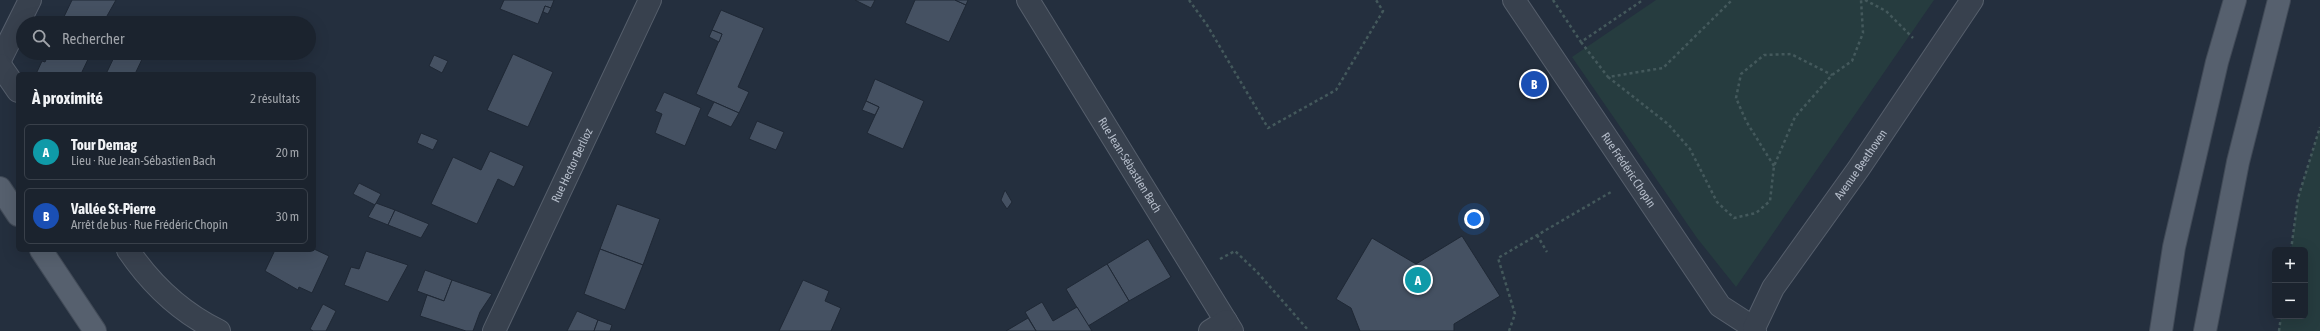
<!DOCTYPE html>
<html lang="fr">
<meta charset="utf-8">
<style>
:root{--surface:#1b232e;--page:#282f3a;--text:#f1f3f6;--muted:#a0a4aa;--line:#39404a;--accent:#ea580c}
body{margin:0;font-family:"Asap Condensed",sans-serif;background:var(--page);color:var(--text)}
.controls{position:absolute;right:12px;bottom:12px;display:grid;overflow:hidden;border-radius:6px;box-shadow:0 4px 16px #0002}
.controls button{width:36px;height:36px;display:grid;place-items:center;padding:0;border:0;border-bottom:1px solid var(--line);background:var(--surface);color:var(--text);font:20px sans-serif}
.you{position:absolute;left:1474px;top:219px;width:14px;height:14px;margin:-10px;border:3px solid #fff;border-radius:50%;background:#1a73e8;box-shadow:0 0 0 6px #1a73e833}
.badge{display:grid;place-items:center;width:26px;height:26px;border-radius:50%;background:var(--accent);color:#fff;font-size:13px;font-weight:700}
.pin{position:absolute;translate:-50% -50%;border:2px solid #fff;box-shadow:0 1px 4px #0006}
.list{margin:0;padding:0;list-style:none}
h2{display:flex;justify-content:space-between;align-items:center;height:52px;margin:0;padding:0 16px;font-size:17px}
h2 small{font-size:13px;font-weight:400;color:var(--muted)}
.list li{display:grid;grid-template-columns:26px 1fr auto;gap:12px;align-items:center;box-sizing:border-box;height:56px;margin:0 8px 8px;padding:0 8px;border:1px solid var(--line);border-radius:6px}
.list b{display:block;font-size:15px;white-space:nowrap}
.list p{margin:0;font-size:13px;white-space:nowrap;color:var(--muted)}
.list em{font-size:13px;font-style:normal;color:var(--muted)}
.icon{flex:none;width:22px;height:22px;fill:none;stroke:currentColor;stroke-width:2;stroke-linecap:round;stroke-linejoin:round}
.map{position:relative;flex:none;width:2320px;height:331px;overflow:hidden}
.search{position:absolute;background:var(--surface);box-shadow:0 4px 16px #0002;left:16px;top:16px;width:300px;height:44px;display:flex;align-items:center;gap:10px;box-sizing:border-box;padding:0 14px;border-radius:22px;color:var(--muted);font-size:15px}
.panel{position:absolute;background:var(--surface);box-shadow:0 4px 16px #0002;left:16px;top:72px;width:300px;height:180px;border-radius:6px}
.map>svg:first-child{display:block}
</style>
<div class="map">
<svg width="2320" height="331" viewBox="0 0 2320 331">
<rect width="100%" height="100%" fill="#242f3e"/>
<g fill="#263c3f">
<path d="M1656,0H1934L1736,287L1697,238L1572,57Z"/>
<path d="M2320,127V331H2279L2281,316H2305V250H2291L2298,198Z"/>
</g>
<g fill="#455162" stroke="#1f2835">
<path d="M72,0H116L103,23H61Z"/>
<path d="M504,0H554L551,8L545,6L538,24L500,9Z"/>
<path d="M855,0H875L871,8Z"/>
<path d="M915,0H955L966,5L949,42L905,23Z"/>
<path d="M955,0H968L966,5Z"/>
<path d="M545,6L551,8L548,14L543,12Z"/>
<path d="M721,10L764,28L738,87L749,92L739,113L696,94L722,34L712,30Z"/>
<path d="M712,30L722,34L719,42L709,37Z"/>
<path d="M49,53H91L81,74H36L42,61L45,62Z"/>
<path d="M116,53H145L135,74H106Z"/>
<path d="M513,54L553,72L528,127L487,110Z"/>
<path d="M434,55L448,61L442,73L429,66Z"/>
<path d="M875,79L924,101L903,149L867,133L879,107L866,101Z"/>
<path d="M664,92L701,108L685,146L655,133L662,114L655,111Z"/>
<path d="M866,101L879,107L875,115L862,110Z"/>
<path d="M714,102L739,113L731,127L707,116Z"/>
<path d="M757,121L784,132L776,150L749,139Z"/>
<path d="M421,133L438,140L433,150L417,143Z"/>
<path d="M490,151L524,166L514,187L498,179L477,224L431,204L453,157L481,170Z"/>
<path d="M359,183L381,194L375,205L353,194Z"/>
<path d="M1005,190L1012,202L1007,209L1001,200Z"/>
<path d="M376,203L395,210L388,225L368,217Z"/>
<path d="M617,204L660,219L643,265L600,249Z"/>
<path d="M395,210L429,224L421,238L388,225Z"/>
<path d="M1462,236L1500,296L1454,324V331H1360L1351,308L1336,299L1372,238L1416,264Z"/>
<path d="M1148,239L1171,277L1129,301L1107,264Z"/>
<path d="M314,249L329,256L312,293L299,287L298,290L265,271L275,250Z"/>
<path d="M600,249L643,265L625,310L584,294Z"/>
<path d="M366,251L408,265L388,302L344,285L351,267L359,269Z"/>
<path d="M1107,264L1129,301L1088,326L1066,289Z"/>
<path d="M425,270L452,280L444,301L417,291Z"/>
<path d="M452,280L492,294L480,312L473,331H466L420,316L427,295L444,301Z"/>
<path d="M803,280L829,291L825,301L841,308L831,331H779Z"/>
<path d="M1042,302L1053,321L1077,307L1092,331H1036L1025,312Z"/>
<path d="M323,304L336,311L326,331H313L310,329Z"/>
<path d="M577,311L598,320L594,331H567Z"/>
<path d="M1028,318L1036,331H1006Z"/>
<path d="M598,320L612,325L610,331H594Z"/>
</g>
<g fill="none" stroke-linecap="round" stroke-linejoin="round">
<defs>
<g id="minor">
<path id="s1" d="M1028,0L1232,331"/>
<path id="s2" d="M1514,0L1720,306L1754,328"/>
<path d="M0,60L30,0"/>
<path d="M0,65L18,91"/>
<path d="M128,250C151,284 182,313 219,331"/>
<path id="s3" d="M494,331L650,0"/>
<path d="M1210,331L1226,321"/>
<path id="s4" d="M1755,331L1754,328L1773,288L1859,168L1972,0"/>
</g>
<g id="major">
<path d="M0,188L18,215"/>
<path d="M41,250L95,331"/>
<path d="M2161,331L2174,247L2217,62L2235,0"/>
<path d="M2205,331L2238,162L2279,0"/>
</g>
</defs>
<use href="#minor" stroke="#565f6c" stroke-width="24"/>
<use href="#major" stroke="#414a57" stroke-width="24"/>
<g stroke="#44595c" stroke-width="2.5" stroke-dasharray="3 3" stroke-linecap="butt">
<path d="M1189,0L1207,25L1268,128L1336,90L1383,11L1376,0"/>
<path d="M1553,0L1581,42L1643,0"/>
<path d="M1865,0L1886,11L1913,38"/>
<path d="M1581,42L1608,77L1663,68L1732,0"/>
<path d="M1608,77L1668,124L1690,149L1717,202L1734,218L1756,213L1770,201L1774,166L1795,117L1832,75L1852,61L1863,33L1861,0"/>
<path d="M1774,166L1746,121L1736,98L1741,74L1764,55L1791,54L1832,75"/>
<path d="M1537,235L1547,252"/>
<path d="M2291,250L2298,198L2320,127"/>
<path d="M1220,259L1235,251L1257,272L1309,331"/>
<path d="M1509,331L1515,314L1498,258L1611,192"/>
<path d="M2279,331L2281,316"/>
</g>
<use href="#minor" stroke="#38414e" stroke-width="22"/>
<use href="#major" stroke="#56606e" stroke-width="22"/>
</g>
<g text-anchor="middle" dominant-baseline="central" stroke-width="3.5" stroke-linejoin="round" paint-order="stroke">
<g font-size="12" fill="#b4bcc9" stroke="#1d2633">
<text stroke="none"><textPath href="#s4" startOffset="199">Avenue Beethoven</textPath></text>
<text stroke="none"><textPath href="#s3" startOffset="183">Rue Hector Berlioz</textPath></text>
<text stroke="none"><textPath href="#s1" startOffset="194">Rue Jean-Sébastien Bach</textPath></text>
<text stroke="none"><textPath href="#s2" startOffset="205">Rue Frédéric Chopin</textPath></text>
</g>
</g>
</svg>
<div class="controls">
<button>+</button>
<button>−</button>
</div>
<div class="you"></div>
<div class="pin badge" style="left:1418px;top:280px;background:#0f9aa8">A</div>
<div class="pin badge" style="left:1534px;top:84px;background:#1a4fb4">B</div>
<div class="search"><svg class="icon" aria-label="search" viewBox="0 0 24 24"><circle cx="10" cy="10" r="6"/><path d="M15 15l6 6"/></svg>Rechercher</div>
<section class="panel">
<h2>À proximité<small>2 résultats</small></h2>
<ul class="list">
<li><span class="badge" style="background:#0f9aa8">A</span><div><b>Tour Demag</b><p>Lieu · Rue Jean-Sébastien Bach</p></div><em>20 m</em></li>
<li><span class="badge" style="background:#1a4fb4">B</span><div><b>Vallée St-Pierre</b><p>Arrêt de bus · Rue Frédéric Chopin</p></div><em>30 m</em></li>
</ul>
</section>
</div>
